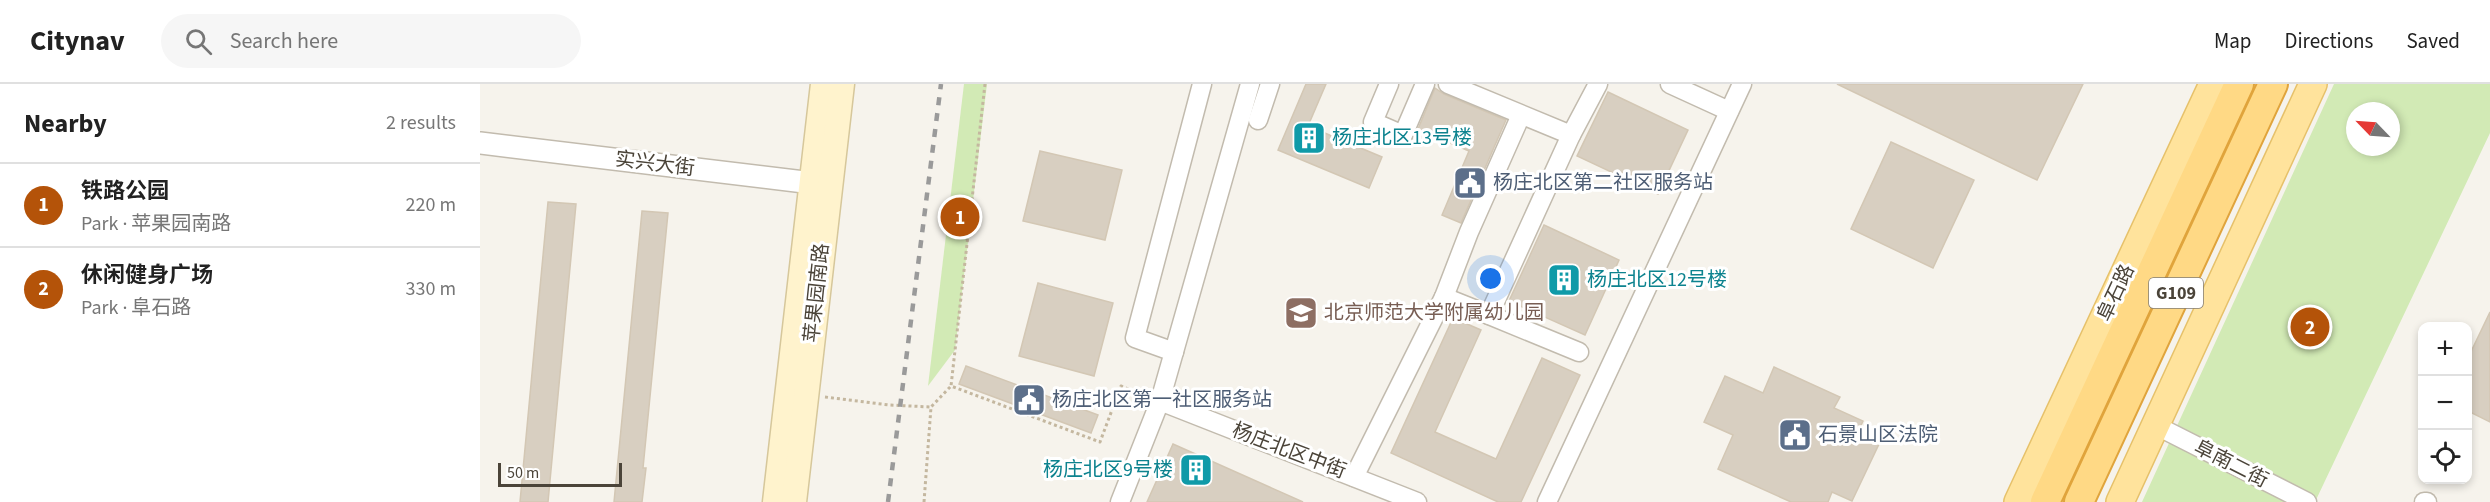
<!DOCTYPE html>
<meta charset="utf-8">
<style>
:root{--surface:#fff;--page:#f6f6f6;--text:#222;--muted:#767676;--line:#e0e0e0;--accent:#b45309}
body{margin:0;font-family:"Source Sans 3","Noto Sans SC",sans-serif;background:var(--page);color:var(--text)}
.controls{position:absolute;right:18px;bottom:18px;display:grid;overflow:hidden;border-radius:12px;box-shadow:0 3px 9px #0003}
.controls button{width:54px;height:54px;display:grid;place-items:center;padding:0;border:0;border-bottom:2px solid var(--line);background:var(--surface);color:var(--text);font:30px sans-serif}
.compass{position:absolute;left:1866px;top:18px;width:54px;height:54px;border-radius:50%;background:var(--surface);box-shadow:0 3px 9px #0003;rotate:295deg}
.scale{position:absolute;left:18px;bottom:15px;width:124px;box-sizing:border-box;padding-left:6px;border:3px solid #4b4439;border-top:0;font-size:16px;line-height:21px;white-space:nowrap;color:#4b4439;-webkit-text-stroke:4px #fff;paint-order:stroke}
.you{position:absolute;left:1011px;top:195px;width:21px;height:21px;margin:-15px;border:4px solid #fff;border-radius:50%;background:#1a73e8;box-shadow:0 0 0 9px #1a73e833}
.badge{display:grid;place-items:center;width:39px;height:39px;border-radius:50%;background:var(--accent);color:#fff;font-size:20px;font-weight:700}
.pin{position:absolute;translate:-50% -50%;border:3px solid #fff;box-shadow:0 2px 6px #0006}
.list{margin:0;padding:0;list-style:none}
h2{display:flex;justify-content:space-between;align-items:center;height:78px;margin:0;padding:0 24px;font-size:26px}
h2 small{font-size:20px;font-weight:400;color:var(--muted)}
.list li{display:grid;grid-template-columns:39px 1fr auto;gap:18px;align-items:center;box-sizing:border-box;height:84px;padding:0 24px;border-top:2px solid var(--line)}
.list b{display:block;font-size:22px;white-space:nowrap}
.list p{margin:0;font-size:20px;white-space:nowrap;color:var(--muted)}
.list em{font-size:20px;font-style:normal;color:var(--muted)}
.icon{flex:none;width:33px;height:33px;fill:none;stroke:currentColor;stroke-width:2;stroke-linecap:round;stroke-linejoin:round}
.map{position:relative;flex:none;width:2010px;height:418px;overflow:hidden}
header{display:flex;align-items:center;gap:36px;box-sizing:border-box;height:84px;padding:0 30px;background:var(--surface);border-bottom:2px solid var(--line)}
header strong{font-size:28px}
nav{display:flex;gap:33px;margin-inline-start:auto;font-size:21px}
.search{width:420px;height:54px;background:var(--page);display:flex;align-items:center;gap:15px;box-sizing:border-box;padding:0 21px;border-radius:33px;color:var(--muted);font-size:22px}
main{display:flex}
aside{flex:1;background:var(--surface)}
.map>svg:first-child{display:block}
</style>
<header>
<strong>Citynav</strong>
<div class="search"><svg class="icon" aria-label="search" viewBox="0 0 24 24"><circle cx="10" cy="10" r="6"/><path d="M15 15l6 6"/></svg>Search here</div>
<nav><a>Map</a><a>Directions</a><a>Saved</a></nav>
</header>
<main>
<aside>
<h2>Nearby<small>2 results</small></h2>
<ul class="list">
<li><span class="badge">1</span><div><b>铁路公园</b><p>Park · 苹果园南路</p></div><em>220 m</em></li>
<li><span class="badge">2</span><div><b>休闲健身广场</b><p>Park · 阜石路</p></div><em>330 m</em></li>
</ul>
</aside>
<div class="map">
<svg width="2010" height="418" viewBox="0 0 2010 418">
<rect width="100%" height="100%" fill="#f6f3ec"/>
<g fill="#d2eab5" fill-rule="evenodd">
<path d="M484,0H507L475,266L448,302Z"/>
<path d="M1854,0H2010V49L1835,418H1662ZM1875,27H1911V63H1875Z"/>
</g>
<g fill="#d8cfc1" stroke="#d3c7b4" stroke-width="1.5">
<path d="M826,0H846L828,42L902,73L889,104L798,66Z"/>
<path d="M1357,0H1603L1557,96Z"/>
<path d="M955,4L964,10L1026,36L981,139L962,131L989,67L938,45Z"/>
<path d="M1128,8L1208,46L1178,110L1097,72Z"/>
<path d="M1411,58L1494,96L1453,184L1371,145Z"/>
<path d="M560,67L642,86L625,156L543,137Z"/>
<path d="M68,118L96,120L68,418H40Z"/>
<path d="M162,127L188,129L163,384H166L162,418H134Z"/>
<path d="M1064,141L1139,176L1105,251L1029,217Z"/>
<path d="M558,199L633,219L614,292L539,272Z"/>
<path d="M2010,228V338L1988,327V274Z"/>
<path d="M973,234L1001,246L955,348L1016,375L1062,274L1100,291L1041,418H1018L911,369Z"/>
<path d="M486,282L618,331L611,349L479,300Z"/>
<path d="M1294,283L1360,313L1354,324L1383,337L1377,350L1399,360L1372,417L1352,408L1348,418H1311L1238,385L1253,351L1224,338L1245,292L1283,309Z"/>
<path d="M693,360L823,418H667Z"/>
</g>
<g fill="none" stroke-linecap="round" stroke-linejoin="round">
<defs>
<g id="minor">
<path d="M909,0L893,38L923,51L945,0"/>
<path d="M968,0L1091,51L1118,0"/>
<path d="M1190,0L1249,27"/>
<path d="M778,36L790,0"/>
<path d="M1091,51L1009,231L1099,268"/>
<path d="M964,213L989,148L1041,31"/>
<path d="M694,268L655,254L722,0"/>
<path d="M680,317L937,418"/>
<path d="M1675,341L1827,418"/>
<path d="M874,393L964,213L1009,231"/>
<path d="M640,418L680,317L770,0"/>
<path d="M1067,418L1262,0"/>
<path d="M1944,418H1947"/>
</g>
<path id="tertiary" d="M0,59L349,101"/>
<g id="secondary">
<path d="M295,418L343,0"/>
<path d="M314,418L362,0"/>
</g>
<g id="primary">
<path d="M1538,418L1733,0"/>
<path d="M1640,418L1833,0"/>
</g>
<g id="trunk">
<path d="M1565,418L1759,0"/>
<path d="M1599,418L1793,0"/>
</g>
</defs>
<use href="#minor" stroke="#c2bbae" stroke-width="21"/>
<use href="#tertiary" stroke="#c2bbae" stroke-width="24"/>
<use href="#secondary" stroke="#d6c79b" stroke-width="27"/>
<use href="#primary" stroke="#e6c16a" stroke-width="30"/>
<use href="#trunk" stroke="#e0a43c" stroke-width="32"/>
<g stroke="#c4b79f" stroke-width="3" stroke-dasharray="3 3" stroke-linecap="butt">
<path d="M505,0L471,302L620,358L641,302L663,311"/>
<path d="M345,313L409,321L451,323"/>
<path d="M444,418L451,323L471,302"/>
</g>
<use href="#minor" stroke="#fff" stroke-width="18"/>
<use href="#tertiary" stroke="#fff" stroke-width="21"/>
<use href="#secondary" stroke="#fff3cd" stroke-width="24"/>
<use href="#primary" stroke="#ffe39c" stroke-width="27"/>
<use href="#trunk" stroke="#ffd985" stroke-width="28"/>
<path stroke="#9a9a9a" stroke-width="4.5" stroke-dasharray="8 8" stroke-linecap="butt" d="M408,418L461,0"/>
</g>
<defs>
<symbol id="building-square" viewBox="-11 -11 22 22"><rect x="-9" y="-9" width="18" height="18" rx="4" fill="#0f9aa8" stroke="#fff"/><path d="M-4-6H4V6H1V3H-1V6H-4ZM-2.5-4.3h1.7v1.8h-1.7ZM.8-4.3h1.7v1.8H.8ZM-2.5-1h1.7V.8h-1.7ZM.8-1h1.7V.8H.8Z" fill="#fff"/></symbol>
<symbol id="civic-square" viewBox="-11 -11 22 22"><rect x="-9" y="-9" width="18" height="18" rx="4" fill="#5c6f8a" stroke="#fff"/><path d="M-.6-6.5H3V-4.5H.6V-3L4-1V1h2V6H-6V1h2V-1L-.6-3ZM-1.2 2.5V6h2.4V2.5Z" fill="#fff"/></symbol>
<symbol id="school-square" viewBox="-11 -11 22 22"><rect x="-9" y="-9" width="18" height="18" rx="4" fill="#8d6e63" stroke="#fff"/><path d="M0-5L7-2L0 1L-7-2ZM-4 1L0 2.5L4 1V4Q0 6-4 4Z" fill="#fff"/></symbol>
</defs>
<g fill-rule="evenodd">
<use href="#building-square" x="810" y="35" width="38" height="38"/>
<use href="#civic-square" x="971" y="80" width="38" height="38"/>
<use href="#building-square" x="1065" y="177" width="38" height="38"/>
<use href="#school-square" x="802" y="210" width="38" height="38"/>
<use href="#civic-square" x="530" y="297" width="38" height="38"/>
<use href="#civic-square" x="1296" y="332" width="38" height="38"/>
<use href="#building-square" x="697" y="367" width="38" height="38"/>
</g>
<g text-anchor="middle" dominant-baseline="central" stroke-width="6" stroke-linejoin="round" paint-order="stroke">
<rect fill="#fff" stroke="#817c74" stroke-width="1.5" x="1669" y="194" width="54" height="30" rx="4.5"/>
<g font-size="18" font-weight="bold" fill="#4b4439">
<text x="1696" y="209">G109</text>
</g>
<g font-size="20" fill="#0d838f" stroke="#fff" text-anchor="start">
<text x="852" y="54">杨庄北区13号楼</text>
<text x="1107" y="196">杨庄北区12号楼</text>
<text x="693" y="386" text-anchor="end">杨庄北区9号楼</text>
</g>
<g font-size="20" fill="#4b4439" stroke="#fff">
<text transform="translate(175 80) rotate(7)">实兴大街</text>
<text transform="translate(337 209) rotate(-84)">苹果园南路</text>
<text transform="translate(1636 209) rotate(-65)">阜石路</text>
<text transform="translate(809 367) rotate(21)">杨庄北区中街</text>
<text transform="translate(1751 380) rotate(27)">阜南二街</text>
</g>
<g font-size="20" fill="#4e5e75" stroke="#fff" text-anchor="start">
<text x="1013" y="99">杨庄北区第二社区服务站</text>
<text x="572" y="316">杨庄北区第一社区服务站</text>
<text x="1338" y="351">石景山区法院</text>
</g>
<g font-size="20" fill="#785e54" stroke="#fff" text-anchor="start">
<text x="844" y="229">北京师范大学附属幼儿园</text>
</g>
</g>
</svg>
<div class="controls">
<button>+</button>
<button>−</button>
<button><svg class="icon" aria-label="locate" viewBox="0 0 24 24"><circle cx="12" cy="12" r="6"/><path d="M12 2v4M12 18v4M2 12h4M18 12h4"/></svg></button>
</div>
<svg class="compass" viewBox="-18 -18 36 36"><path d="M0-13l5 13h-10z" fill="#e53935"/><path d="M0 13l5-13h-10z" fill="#767676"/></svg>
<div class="scale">50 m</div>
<div class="you"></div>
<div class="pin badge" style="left:480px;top:133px">1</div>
<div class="pin badge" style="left:1830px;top:243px">2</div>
</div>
</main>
